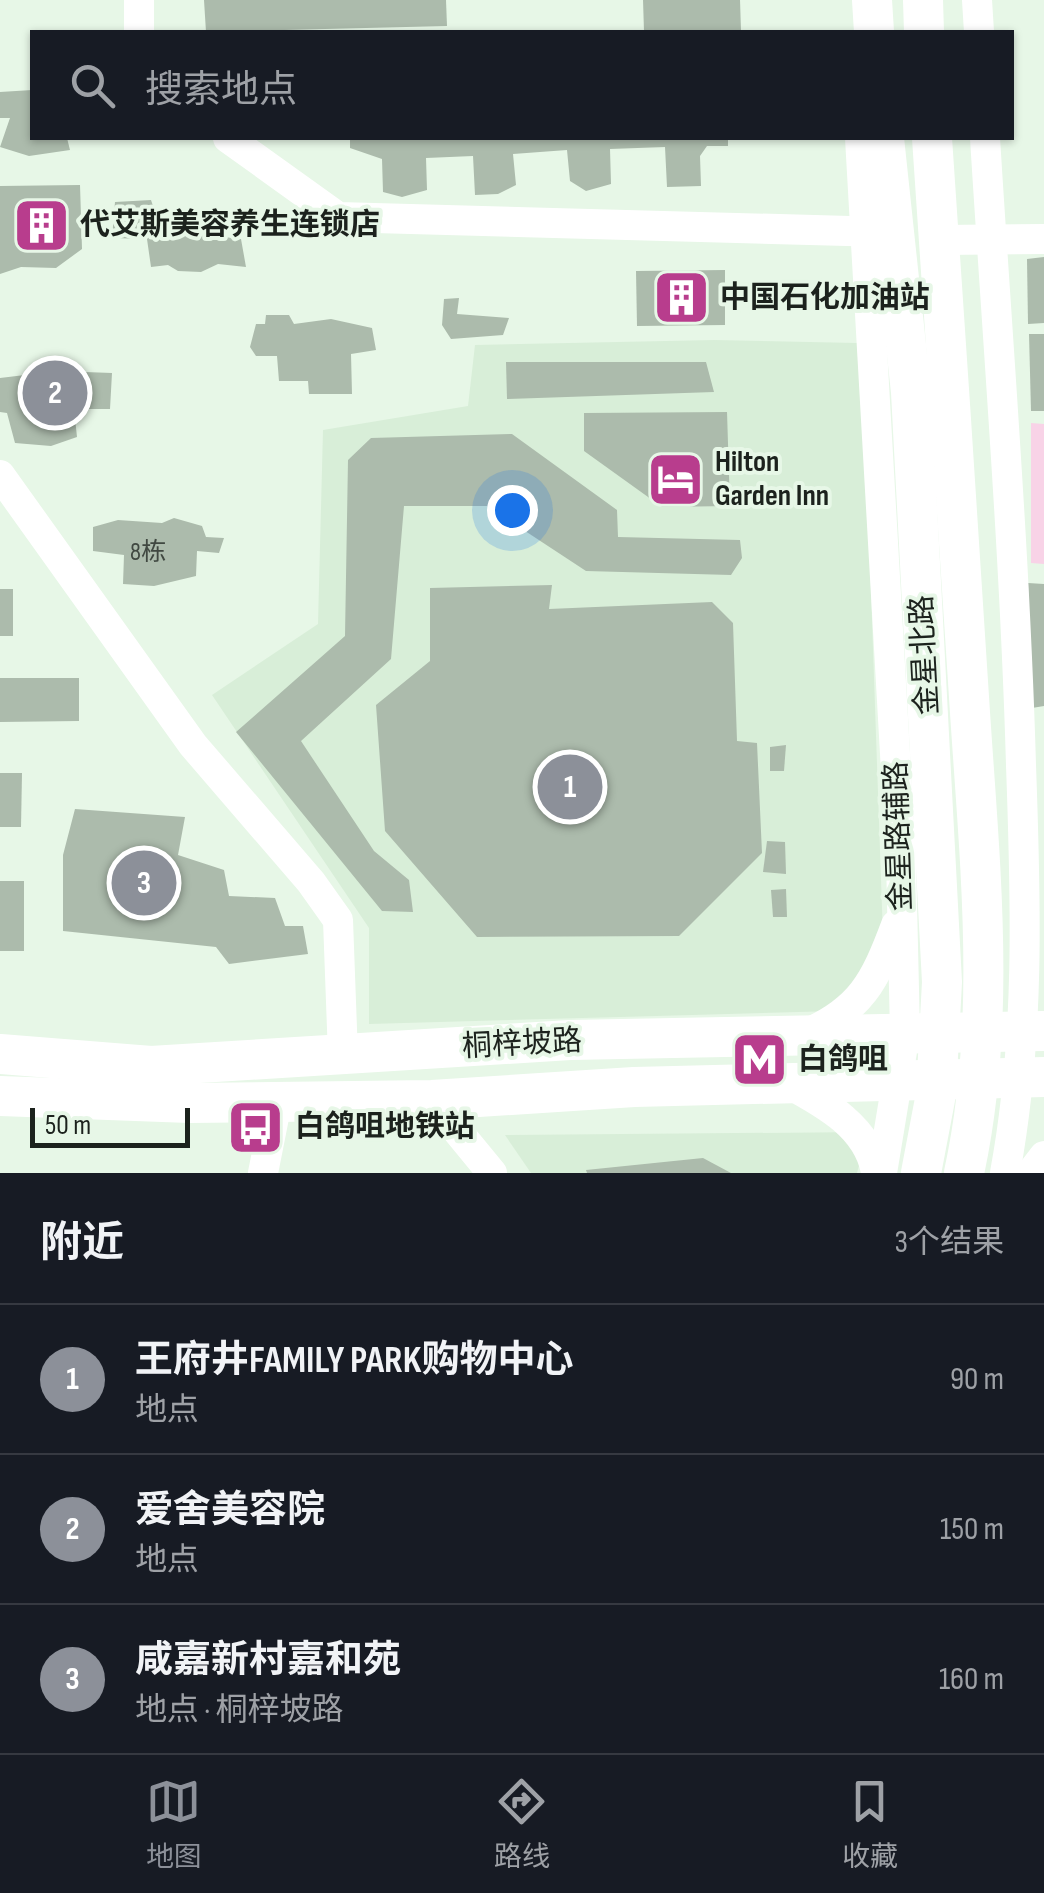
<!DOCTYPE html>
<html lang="zh">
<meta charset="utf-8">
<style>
:root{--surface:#171b24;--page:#20242c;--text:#f1f3f6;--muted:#9ea1a6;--line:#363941;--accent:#8c9099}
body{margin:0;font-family:"Sofia Sans Condensed","Noto Sans SC",sans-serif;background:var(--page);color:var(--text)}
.scale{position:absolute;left:30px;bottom:25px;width:160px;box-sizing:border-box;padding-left:10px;border:5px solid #1c221d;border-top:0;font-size:28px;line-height:35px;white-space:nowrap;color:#1c221d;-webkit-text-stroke:8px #e7f7e7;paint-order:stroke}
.you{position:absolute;left:512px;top:510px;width:35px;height:35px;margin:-25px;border:8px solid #fff;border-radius:50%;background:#1a73e8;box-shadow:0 0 0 15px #1a73e833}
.badge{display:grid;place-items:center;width:65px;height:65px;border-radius:50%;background:var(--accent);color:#fff;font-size:32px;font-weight:700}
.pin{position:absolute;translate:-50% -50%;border:5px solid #fff;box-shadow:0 2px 10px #0006}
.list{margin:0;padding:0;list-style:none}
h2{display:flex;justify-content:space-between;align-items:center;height:130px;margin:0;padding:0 40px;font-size:42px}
h2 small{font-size:32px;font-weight:400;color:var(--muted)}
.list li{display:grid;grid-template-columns:65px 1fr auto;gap:30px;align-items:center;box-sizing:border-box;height:150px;padding:0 40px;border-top:2px solid var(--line)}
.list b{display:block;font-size:38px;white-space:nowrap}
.list p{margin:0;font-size:32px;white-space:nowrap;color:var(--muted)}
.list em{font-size:32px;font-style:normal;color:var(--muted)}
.icon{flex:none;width:55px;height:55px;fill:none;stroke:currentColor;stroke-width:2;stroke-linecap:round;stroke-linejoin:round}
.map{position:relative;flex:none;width:1044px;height:1173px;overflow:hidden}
.search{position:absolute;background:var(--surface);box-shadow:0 2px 8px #0004;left:30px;right:30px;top:30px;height:110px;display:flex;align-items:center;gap:25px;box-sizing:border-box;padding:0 35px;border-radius:0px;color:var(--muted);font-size:38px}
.sheet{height:580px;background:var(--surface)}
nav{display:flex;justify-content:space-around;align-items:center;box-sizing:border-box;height:140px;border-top:2px solid var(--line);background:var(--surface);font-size:28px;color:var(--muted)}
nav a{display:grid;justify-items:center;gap:5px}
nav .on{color:var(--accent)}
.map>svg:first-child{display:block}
</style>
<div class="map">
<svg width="1044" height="1173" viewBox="0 0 1044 1173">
<rect width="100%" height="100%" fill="#e7f7e7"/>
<g fill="#d8eed8">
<path d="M714,340L857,343L868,504L883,937L835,1011L369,1024V928L212,695L318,624L323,430L468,406L475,345Z"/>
<path d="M868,1132L857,1173H531L505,1135Z"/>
</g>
<path fill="#f8d3e7" d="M1031,423L1044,424V564L1031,563Z"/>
<g fill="#acbbac">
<path d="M204,0H446L447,26L206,32Z"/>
<path d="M643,0H740L741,31L644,32Z"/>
<path d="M32,90V138H67L70,150L29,156L0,147L10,118H0V92Z"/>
<path d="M350,138H728V146H707L700,156L701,186L667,187L665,147L610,149L611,184L586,191L570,181L567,150L513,154L516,185L498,194L475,195L473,156L426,158L427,190L402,197L383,192L382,159L350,148Z"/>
<path d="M80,185L82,249L56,268L21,267L0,274V186Z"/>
<path d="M151,200L155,212H184L188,225L198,227L199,234L241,239L246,267L218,264L201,272L178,271L168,265L151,267L147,239L112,238L115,202Z"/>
<path d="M1044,257V323L1028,324L1027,259Z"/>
<path d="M725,270V325L637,326L636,271Z"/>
<path d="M459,298L457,314L509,318L503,335L451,339L442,325L444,299Z"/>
<path d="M266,315H289L294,324L331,319L372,328L376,350L351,354L352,394H309L308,381H279L277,356H256L250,347L256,324H265Z"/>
<path d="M1029,334H1044V411H1031Z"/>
<path d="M506,362H706L714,392L507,399Z"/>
<path d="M58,371L112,373L110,409H74L77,437L51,446L15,443L7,413L0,412V378Z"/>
<path d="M727,412L730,506L662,507L584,451V413Z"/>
<path d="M512,434L617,510L618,537L740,540L742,558L731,575L586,571L487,506H404L391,659L301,741L374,851L409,880L413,912L382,911L236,732L345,636L348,460L371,438Z"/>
<path d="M174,518L202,526L206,537L224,538L219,553L197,551L196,576L154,586L123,584L124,555L93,551V527L118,520L162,523Z"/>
<path d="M1028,583L1044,584V706L1032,708Z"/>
<path d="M552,585L549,609L712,602L733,623L737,741L757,743L762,853L679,936L477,937L385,831L376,705L430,661V588Z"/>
<rect x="0" y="589" width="13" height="47"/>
<path d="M0,678H79V721L0,722Z"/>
<path d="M786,745L784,771H770V747Z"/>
<path d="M0,773H22L21,827H0Z"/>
<path d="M75,809L185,817L178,855L224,870L229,896L275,898L285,926H303L308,954L229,964L216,947L63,931V855Z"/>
<path d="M767,841L785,842L786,874L763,872Z"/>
<rect x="0" y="881" width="24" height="70"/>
<path d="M786,889L787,917H773L771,890Z"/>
<path d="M703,1158L731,1173H587L586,1170Z"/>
</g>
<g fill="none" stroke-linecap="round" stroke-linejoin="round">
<g stroke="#fff" stroke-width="30">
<path d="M977,0L979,32"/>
<path d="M139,32V0"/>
<path d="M228,138L338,217L885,232"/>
<path d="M860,138L901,859L905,1033L882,1173"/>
<path d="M985,138C998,347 1015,556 1021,765C1026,902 1030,1038 1005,1173"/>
<path d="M939,240L1044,239"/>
<path d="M0,475L193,745L311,882L338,920L343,1056"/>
<path d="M805,1034C861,1010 875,981 896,925"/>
<path d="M787,1083C824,1103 869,1127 876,1173"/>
<path d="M432,1100L492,1173"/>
<path d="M263,1173L277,1102"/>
<path d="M1031,1173L1044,1156"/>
</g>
<g stroke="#fff" stroke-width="40">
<path d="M872,0L874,32"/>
<path d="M923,0L924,32"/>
<path d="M884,138L911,392L942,982L936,1094L921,1173"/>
<path d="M932,138C945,324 957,511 969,697C979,857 998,1016 964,1173"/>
<path d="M0,1054L151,1066L570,1040L1044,1031"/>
<path d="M0,1096L190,1103L432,1100L634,1087L1044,1077"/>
</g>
</g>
<defs>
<symbol id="building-square" viewBox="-11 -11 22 22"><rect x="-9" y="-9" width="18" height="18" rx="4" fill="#b83d8d" stroke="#e7f7e7"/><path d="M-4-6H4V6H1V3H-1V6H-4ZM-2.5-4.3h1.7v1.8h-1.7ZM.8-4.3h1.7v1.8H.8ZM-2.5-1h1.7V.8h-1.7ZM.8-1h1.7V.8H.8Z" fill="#fff"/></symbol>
<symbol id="hotel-square" viewBox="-11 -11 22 22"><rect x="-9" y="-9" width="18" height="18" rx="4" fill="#b83d8d" stroke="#e7f7e7"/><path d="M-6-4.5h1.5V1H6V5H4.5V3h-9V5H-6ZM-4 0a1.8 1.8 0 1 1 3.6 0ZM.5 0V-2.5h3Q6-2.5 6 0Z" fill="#fff"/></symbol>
<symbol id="metro-square" viewBox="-11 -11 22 22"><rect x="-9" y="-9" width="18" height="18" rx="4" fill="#b83d8d" stroke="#e7f7e7"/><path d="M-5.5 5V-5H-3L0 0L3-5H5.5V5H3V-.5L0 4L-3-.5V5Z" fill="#fff"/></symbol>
<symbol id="bus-square" viewBox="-11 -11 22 22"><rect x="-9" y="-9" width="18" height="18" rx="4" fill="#b83d8d" stroke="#e7f7e7"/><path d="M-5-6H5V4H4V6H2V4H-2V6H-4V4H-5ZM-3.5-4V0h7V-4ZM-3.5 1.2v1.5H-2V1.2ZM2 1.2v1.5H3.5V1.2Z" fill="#fff"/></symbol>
</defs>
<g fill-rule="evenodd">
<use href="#building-square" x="10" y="194" width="63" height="63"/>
<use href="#building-square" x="650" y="266" width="63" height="63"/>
<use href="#hotel-square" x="644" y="448" width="63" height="63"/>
<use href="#metro-square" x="728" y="1028" width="63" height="63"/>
<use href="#bus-square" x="224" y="1096" width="63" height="63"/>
</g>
<g text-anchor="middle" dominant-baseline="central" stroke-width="8" stroke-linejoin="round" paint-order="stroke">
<g font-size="25" fill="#404841">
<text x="148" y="552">8栋</text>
</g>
<g font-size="30" font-weight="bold" fill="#1c221d" stroke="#e7f7e7" text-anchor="start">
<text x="80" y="225">代艾斯美容养生连锁店</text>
<text x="720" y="298">中国石化加油站</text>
<text x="715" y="462">Hilton<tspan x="715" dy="34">Garden Inn</tspan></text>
<text x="798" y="1060">白鸽咀</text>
<text x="295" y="1127">白鸽咀地铁站</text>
</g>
<g font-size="30" fill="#1c221d" stroke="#e7f7e7">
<text transform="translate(925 655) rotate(-93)">金星北路</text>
<text transform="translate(899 836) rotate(-92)">金星路辅路</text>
<text transform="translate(522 1044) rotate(-3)">桐梓坡路</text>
</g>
</g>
</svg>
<div class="scale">50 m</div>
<div class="you"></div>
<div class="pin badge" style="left:570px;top:787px">1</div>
<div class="pin badge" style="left:55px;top:393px">2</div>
<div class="pin badge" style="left:144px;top:883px">3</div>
<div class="search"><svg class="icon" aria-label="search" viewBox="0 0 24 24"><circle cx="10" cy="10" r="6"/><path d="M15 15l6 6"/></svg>搜索地点</div>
</div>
<section class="sheet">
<h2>附近<small>3个结果</small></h2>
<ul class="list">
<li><span class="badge">1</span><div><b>王府井FAMILY PARK购物中心</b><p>地点</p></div><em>90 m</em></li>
<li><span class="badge">2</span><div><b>爱舍美容院</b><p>地点</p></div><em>150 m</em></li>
<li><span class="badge">3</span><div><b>咸嘉新村嘉和苑</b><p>地点 · 桐梓坡路</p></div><em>160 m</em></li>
</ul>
</section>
<nav>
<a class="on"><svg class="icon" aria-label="map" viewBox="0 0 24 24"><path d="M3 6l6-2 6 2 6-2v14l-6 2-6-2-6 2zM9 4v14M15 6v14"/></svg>地图</a>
<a><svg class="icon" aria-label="directions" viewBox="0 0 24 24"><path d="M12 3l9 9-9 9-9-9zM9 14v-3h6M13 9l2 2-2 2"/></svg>路线</a>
<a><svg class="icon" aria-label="saved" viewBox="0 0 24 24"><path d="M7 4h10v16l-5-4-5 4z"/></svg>收藏</a>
</nav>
